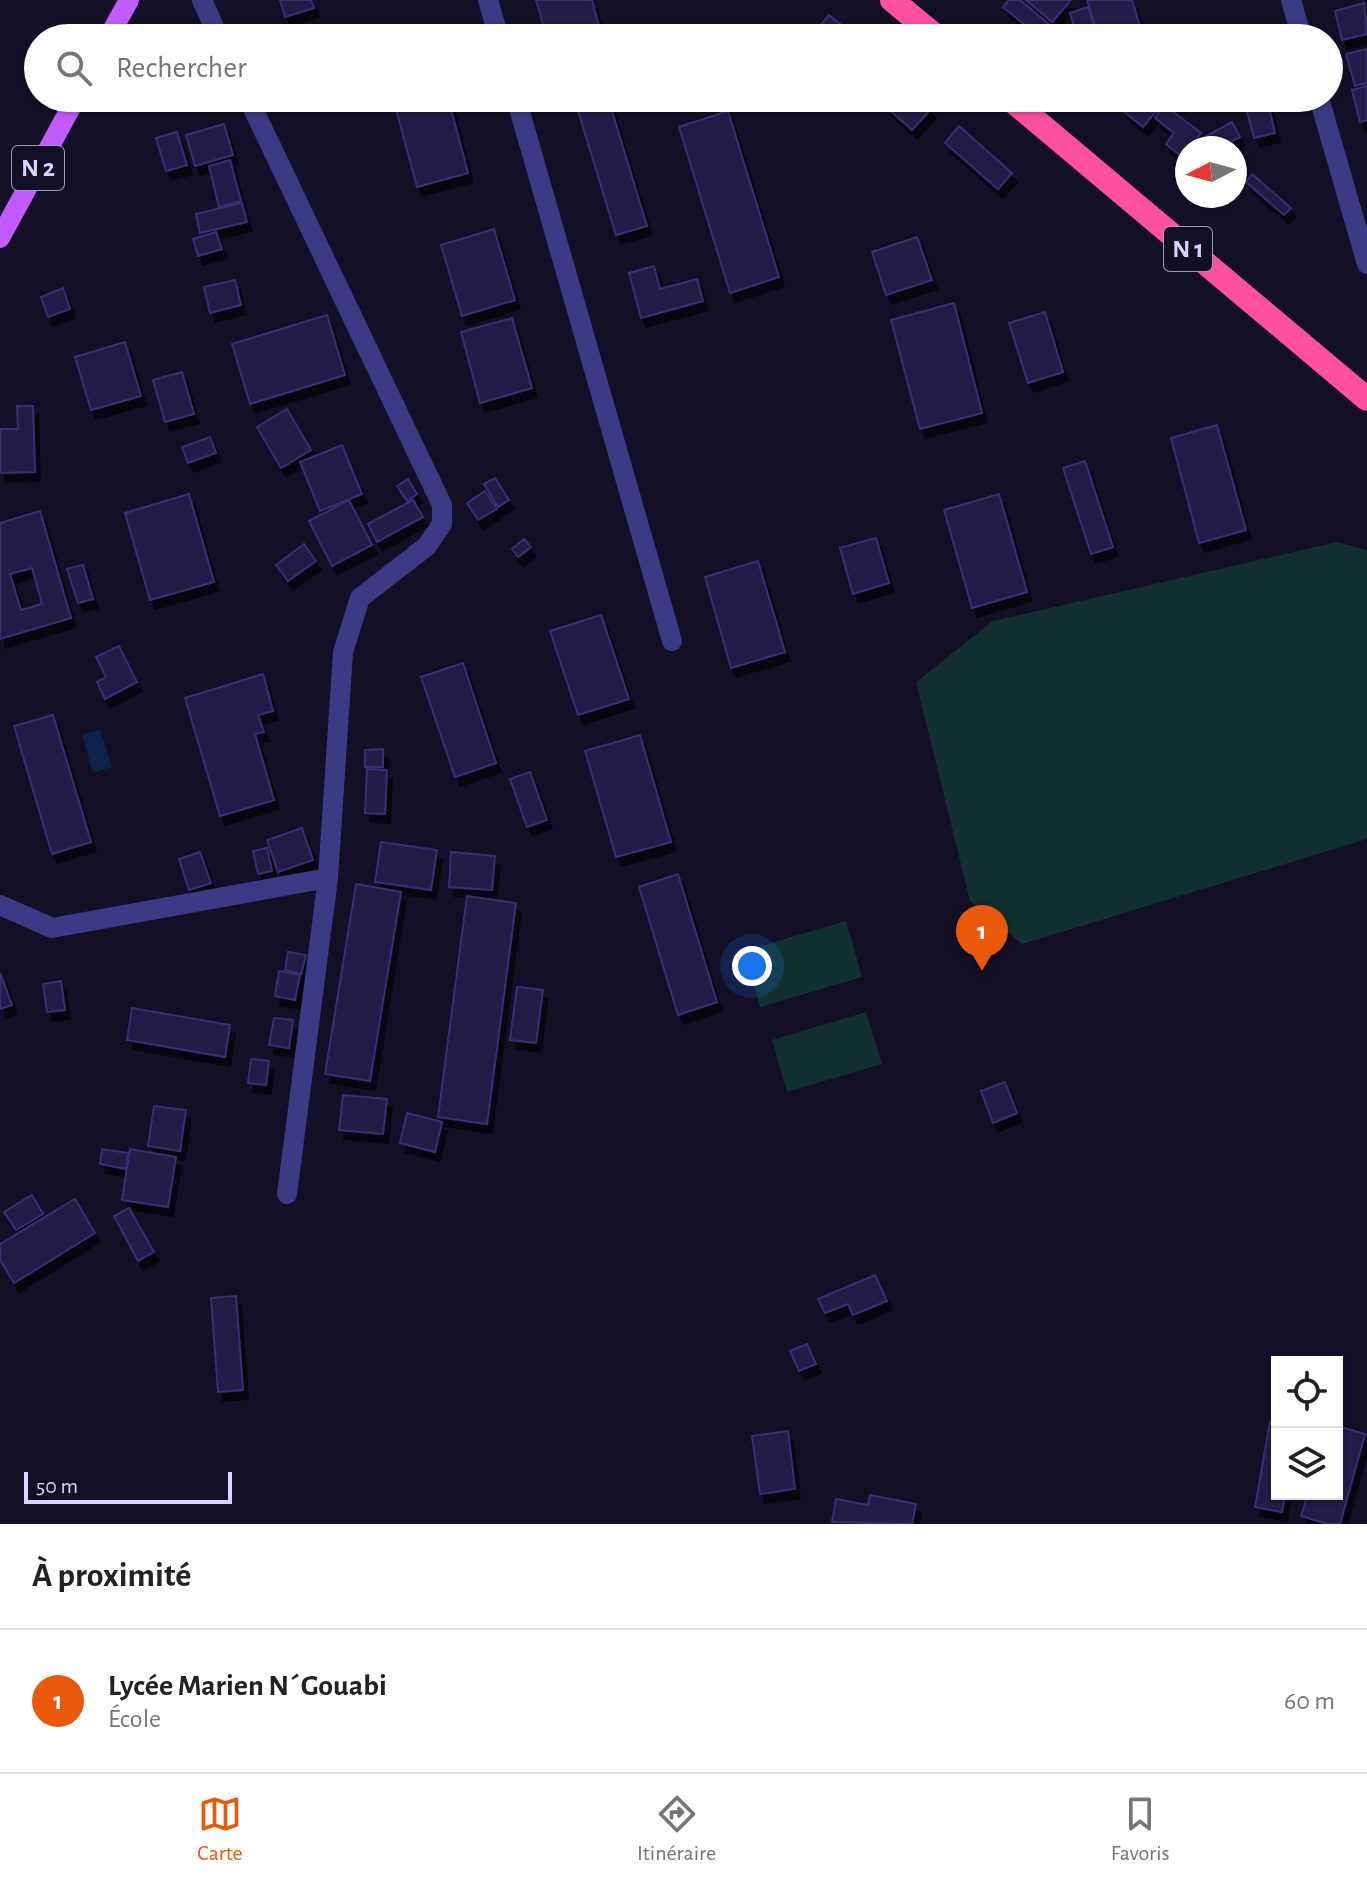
<!DOCTYPE html>
<html lang="fr">
<meta charset="utf-8">
<style>
:root{--surface:#fff;--page:#f2f2f2;--text:#222;--muted:#767676;--line:#e0e0e0;--accent:#ea580c}
body{margin:0;font-family:"Alegreya Sans",sans-serif;background:var(--page);color:var(--text)}
.controls{position:absolute;right:24px;bottom:24px;display:grid;overflow:hidden;border-radius:0px;box-shadow:0 2px 6px #0004}
.controls button{width:72px;height:72px;display:grid;place-items:center;padding:0;border:0;border-bottom:2px solid var(--line);background:var(--surface);color:var(--text);font:40px sans-serif}
.compass{position:absolute;left:1175px;top:136px;width:72px;height:72px;border-radius:50%;background:var(--surface);box-shadow:0 2px 6px #0004;rotate:264deg}
.scale{position:absolute;left:24px;bottom:20px;width:208px;box-sizing:border-box;padding-left:8px;border:4px solid #d9d4ff;border-top:0;font-size:22px;line-height:28px;white-space:nowrap;color:#d9d4ff;-webkit-text-stroke:6px #130f26;paint-order:stroke}
.you{position:absolute;left:752px;top:966px;width:28px;height:28px;margin:-20px;border:6px solid #fff;border-radius:50%;background:#1a73e8;box-shadow:0 0 0 12px #1a73e833}
.badge{display:grid;place-items:center;width:52px;height:52px;border-radius:50%;background:var(--accent);color:#fff;font-size:26px;font-weight:700}
.pin{position:absolute;translate:-50% -66px;filter:drop-shadow(0 2px 4px #0008)}
.pin::after{content:'';position:absolute;top:42px;width:28px;height:24px;background:inherit;clip-path:polygon(0 0,100% 0,50% 100%)}
.list{margin:0;padding:0;list-style:none}
h2{display:flex;justify-content:space-between;align-items:center;height:104px;margin:0;padding:0 32px;font-size:34px}
h2 small{font-size:26px;font-weight:400;color:var(--muted)}
.list li{display:grid;grid-template-columns:52px 1fr auto;gap:24px;align-items:center;box-sizing:border-box;height:144px;padding:0 32px;border-top:2px solid var(--line)}
.list b{display:block;font-size:30px;white-space:nowrap}
.list p{margin:0;font-size:26px;white-space:nowrap;color:var(--muted)}
.list em{font-size:26px;font-style:normal;color:var(--muted)}
.icon{flex:none;width:44px;height:44px;fill:none;stroke:currentColor;stroke-width:2;stroke-linecap:round;stroke-linejoin:round}
.map{position:relative;flex:none;width:1367px;height:1524px;overflow:hidden}
.search{position:absolute;background:var(--surface);box-shadow:0 2px 6px #0004;left:24px;right:24px;top:24px;height:88px;display:flex;align-items:center;gap:20px;box-sizing:border-box;padding:0 28px;border-radius:44px;color:var(--muted);font-size:30px}
.sheet{height:248px;background:var(--surface)}
nav{display:flex;justify-content:space-around;align-items:center;box-sizing:border-box;height:112px;border-top:2px solid var(--line);background:var(--surface);font-size:22px;color:var(--muted)}
nav a{display:grid;justify-items:center;gap:4px}
nav .on{color:var(--accent)}
.map>svg:first-child{display:block}
</style>
<div class="map">
<svg width="1367" height="1524" viewBox="0 0 1367 1524">
<defs>
<filter id="shadow"><feDropShadow dx="5" dy="9" stdDeviation="0" flood-color="#0009"/></filter>
</defs>
<rect width="100%" height="100%" fill="#130f26"/>
<g fill="#12302f">
<path d="M1337,542L1367,550V839L1022,944L970,901L916,682L993,621Z"/>
<path d="M846,921L862,977L760,1007L744,951Z"/>
<path d="M866,1012L882,1064L787,1092L772,1040Z"/>
</g>
<path fill="#0c2248" d="M100,729L112,767L93,773L82,735Z"/>
<g fill="#241b47" stroke="#3b2d73" stroke-width="2" fill-rule="evenodd" filter="url(#shadow)">
<path d="M280,0H311L314,8L285,17Z"/>
<path d="M536,0H592L602,38H547Z"/>
<path d="M1009,0H1020L1051,26L1041,38L1003,7Z"/>
<path d="M1026,0H1071L1052,22Z"/>
<path d="M1087,0H1132L1143,37L1099,38Z"/>
<path d="M1364,3L1367,34L1342,40L1335,11Z"/>
<path d="M1088,7L1098,38H1078L1070,13Z"/>
<path d="M829,15L858,38H820L814,33Z"/>
<path d="M1367,49V83L1355,86L1346,54Z"/>
<path d="M1367,86V120L1360,122L1352,90Z"/>
<path d="M393,98H448L468,173L417,187Z"/>
<path d="M584,98H608L647,226L616,235L575,101Z"/>
<path d="M892,98H919L931,109L912,130L885,106Z"/>
<path d="M1130,98H1167L1143,127L1121,109Z"/>
<path d="M1267,98L1275,133L1254,138L1245,103Z"/>
<path d="M1164,105L1201,133L1182,157L1166,144L1174,133L1155,118Z"/>
<path d="M728,111L779,277L730,293L679,127Z"/>
<path d="M1232,122L1240,137L1220,148H1208L1203,138Z"/>
<path d="M224,124L233,155L195,166L186,135Z"/>
<path d="M959,126L1012,173L998,189L945,143Z"/>
<path d="M177,132L187,165L166,171L156,138Z"/>
<path d="M230,160L241,201L219,207L209,166Z"/>
<path d="M1252,174L1291,208L1284,215L1246,182Z"/>
<path d="M242,203L247,222L200,233L196,214Z"/>
<path d="M494,229L515,300L462,316L441,245Z"/>
<path d="M216,232L222,249L198,256L193,239Z"/>
<path d="M917,237L932,280L886,295L872,252Z"/>
<path d="M654,266L660,289L697,279L703,301L641,318L629,273Z"/>
<path d="M235,280L241,305L210,313L204,287Z"/>
<path d="M63,288L70,309L48,317L41,297Z"/>
<path d="M954,303L982,413L920,429L891,320Z"/>
<path d="M1045,312L1063,372L1028,383L1009,323Z"/>
<path d="M327,315L345,375L250,404L232,344Z"/>
<path d="M512,318L532,388L480,403L461,332Z"/>
<path d="M125,342L141,396L91,410L75,357Z"/>
<path d="M182,372L194,414L165,422L153,380Z"/>
<path d="M17,406H33L35,472L0,473V429H18Z"/>
<path d="M287,409L311,450L281,468L257,427Z"/>
<path d="M1217,425L1246,530L1199,543L1171,438Z"/>
<path d="M210,437L216,453L188,463L182,447Z"/>
<path d="M342,445L362,494L320,511L300,462Z"/>
<path d="M1085,461L1113,547L1091,554L1063,468Z"/>
<path d="M495,478L509,500L498,507L484,484Z"/>
<path d="M408,479L417,494L407,501L397,486Z"/>
<path d="M485,491L497,509L478,520L467,503Z"/>
<path d="M189,494L214,582L150,600L125,513Z"/>
<path d="M999,494L1027,592L972,608L944,510Z"/>
<path d="M349,500L372,545L332,566L309,521Z"/>
<path d="M413,500L423,517L377,542L368,524Z"/>
<path d="M40,511L71,618L0,639V523ZM32,568L42,604L21,610L10,574Z"/>
<path d="M876,538L889,583L853,594L840,548Z"/>
<path d="M524,539L531,547L518,557L512,549Z"/>
<path d="M304,544L316,561L288,581L276,565Z"/>
<path d="M758,561L785,652L731,668L705,577Z"/>
<path d="M83,565L93,599L78,603L67,569Z"/>
<path d="M601,615L629,699L578,715L550,631Z"/>
<path d="M119,646L137,682L105,699L97,682L106,677L96,657Z"/>
<path d="M463,663L496,763L455,777L421,677Z"/>
<path d="M263,674L273,711L258,715L264,732L255,734L274,800L220,816L185,698Z"/>
<path d="M53,715L91,842L52,854L14,726Z"/>
<path d="M640,735L671,842L616,857L585,751Z"/>
<path d="M383,749V767H365V750Z"/>
<path d="M367,769L387,770L385,814L365,813Z"/>
<path d="M530,772L547,820L527,827L510,779Z"/>
<path d="M302,828L313,860L278,872L267,840Z"/>
<path d="M381,842L437,850L431,890L375,882Z"/>
<path d="M267,848L272,871L258,874L253,851Z"/>
<path d="M200,852L211,883L189,890L179,859Z"/>
<path d="M451,852L495,856L492,890L449,887Z"/>
<path d="M678,874L717,1002L678,1015L639,887Z"/>
<path d="M356,884L401,892L370,1081L325,1074Z"/>
<path d="M467,896L516,903L487,1124L438,1117Z"/>
<path d="M288,952L306,955L301,974L285,970Z"/>
<path d="M279,971L300,975L295,1000L275,996Z"/>
<path d="M0,973L12,1005L0,1009Z"/>
<path d="M61,981L65,1010L47,1012L43,984Z"/>
<path d="M517,987L543,990L536,1043L510,1040Z"/>
<path d="M132,1008L230,1025L225,1057L127,1040Z"/>
<path d="M274,1018L293,1020L289,1048L269,1045Z"/>
<path d="M251,1059L269,1061L266,1085L248,1083Z"/>
<path d="M1005,1082L1017,1113L993,1123L981,1091Z"/>
<path d="M343,1095L387,1099L383,1134L339,1130Z"/>
<path d="M154,1106L186,1110L180,1151L148,1146Z"/>
<path d="M407,1113L442,1122L435,1152L400,1143Z"/>
<path d="M102,1149L128,1153L126,1169L100,1164Z"/>
<path d="M130,1149L176,1157L168,1207L122,1200Z"/>
<path d="M32,1195L43,1214L16,1230L4,1212Z"/>
<path d="M75,1199L95,1233L14,1283L0,1260V1244Z"/>
<path d="M129,1208L154,1252L138,1261L114,1216Z"/>
<path d="M875,1275L887,1301L853,1315L848,1304L825,1313L818,1299Z"/>
<path d="M236,1296L243,1390L218,1392L211,1298Z"/>
<path d="M807,1344L816,1364L799,1371L790,1351Z"/>
<path d="M1270,1422L1277,1423V1494H1285L1282,1512L1255,1507Z"/>
<path d="M1337,1426L1365,1434L1340,1524H1328L1301,1516L1308,1494H1337Z"/>
<path d="M788,1431L795,1489L760,1494L752,1436Z"/>
<path d="M870,1495L916,1504L912,1524L832,1522L836,1499L868,1505Z"/>
</g>
<g fill="none" stroke-linecap="round" stroke-linejoin="round">
<g stroke="#3d3a85" stroke-width="20">
<path d="M202,0L219,38"/>
<path d="M488,0L499,38"/>
<path d="M1291,0L1302,38"/>
<path d="M248,98L442,505V524L427,546L360,598L343,652L328,878L287,1194"/>
<path d="M516,98L672,641"/>
<path d="M1319,98L1367,264"/>
<path d="M0,905L52,928L328,878"/>
</g>
<g stroke="#c25bff" stroke-width="20">
<path d="M108,38L129,0"/>
<path d="M0,238L76,98"/>
</g>
<g stroke="#ff4fa3" stroke-width="24">
<path d="M892,0L938,38"/>
<path d="M1009,98L1367,399"/>
</g>
</g>
<g text-anchor="middle" dominant-baseline="central" stroke-width="6" stroke-linejoin="round" paint-order="stroke">
<g fill="#130f26" stroke="#9e99be" stroke-width="2">
<rect x="12" y="146" width="52" height="44" rx="6"/>
<rect x="1164" y="227" width="48" height="44" rx="6"/>
</g>
<g font-size="26" font-weight="bold" fill="#d9d4ff">
<text x="38" y="168">N 2</text>
<text x="1188" y="249">N 1</text>
</g>
</g>
</svg>
<div class="controls">
<button><svg class="icon" aria-label="locate" viewBox="0 0 24 24"><circle cx="12" cy="12" r="6"/><path d="M12 2v4M12 18v4M2 12h4M18 12h4"/></svg></button>
<button><svg class="icon" aria-label="layers" viewBox="0 0 24 24"><path d="M12 4l9 5-9 5-9-5zM3 14l9 5 9-5"/></svg></button>
</div>
<svg class="compass" viewBox="-18 -18 36 36"><path d="M0-13l5 13h-10z" fill="#e53935"/><path d="M0 13l5-13h-10z" fill="#767676"/></svg>
<div class="scale">50 m</div>
<div class="you"></div>
<div class="pin badge" style="left:982px;top:971px">1</div>
<div class="search"><svg class="icon" aria-label="search" viewBox="0 0 24 24"><circle cx="10" cy="10" r="6"/><path d="M15 15l6 6"/></svg>Rechercher</div>
</div>
<section class="sheet">
<h2>À proximité<small></small></h2>
<ul class="list">
<li><span class="badge">1</span><div><b>Lycée Marien N´Gouabi</b><p>École</p></div><em>60 m</em></li>
</ul>
</section>
<nav>
<a class="on"><svg class="icon" aria-label="map" viewBox="0 0 24 24"><path d="M3 6l6-2 6 2 6-2v14l-6 2-6-2-6 2zM9 4v14M15 6v14"/></svg>Carte</a>
<a><svg class="icon" aria-label="directions" viewBox="0 0 24 24"><path d="M12 3l9 9-9 9-9-9zM9 14v-3h6M13 9l2 2-2 2"/></svg>Itinéraire</a>
<a><svg class="icon" aria-label="saved" viewBox="0 0 24 24"><path d="M7 4h10v16l-5-4-5 4z"/></svg>Favoris</a>
</nav>
